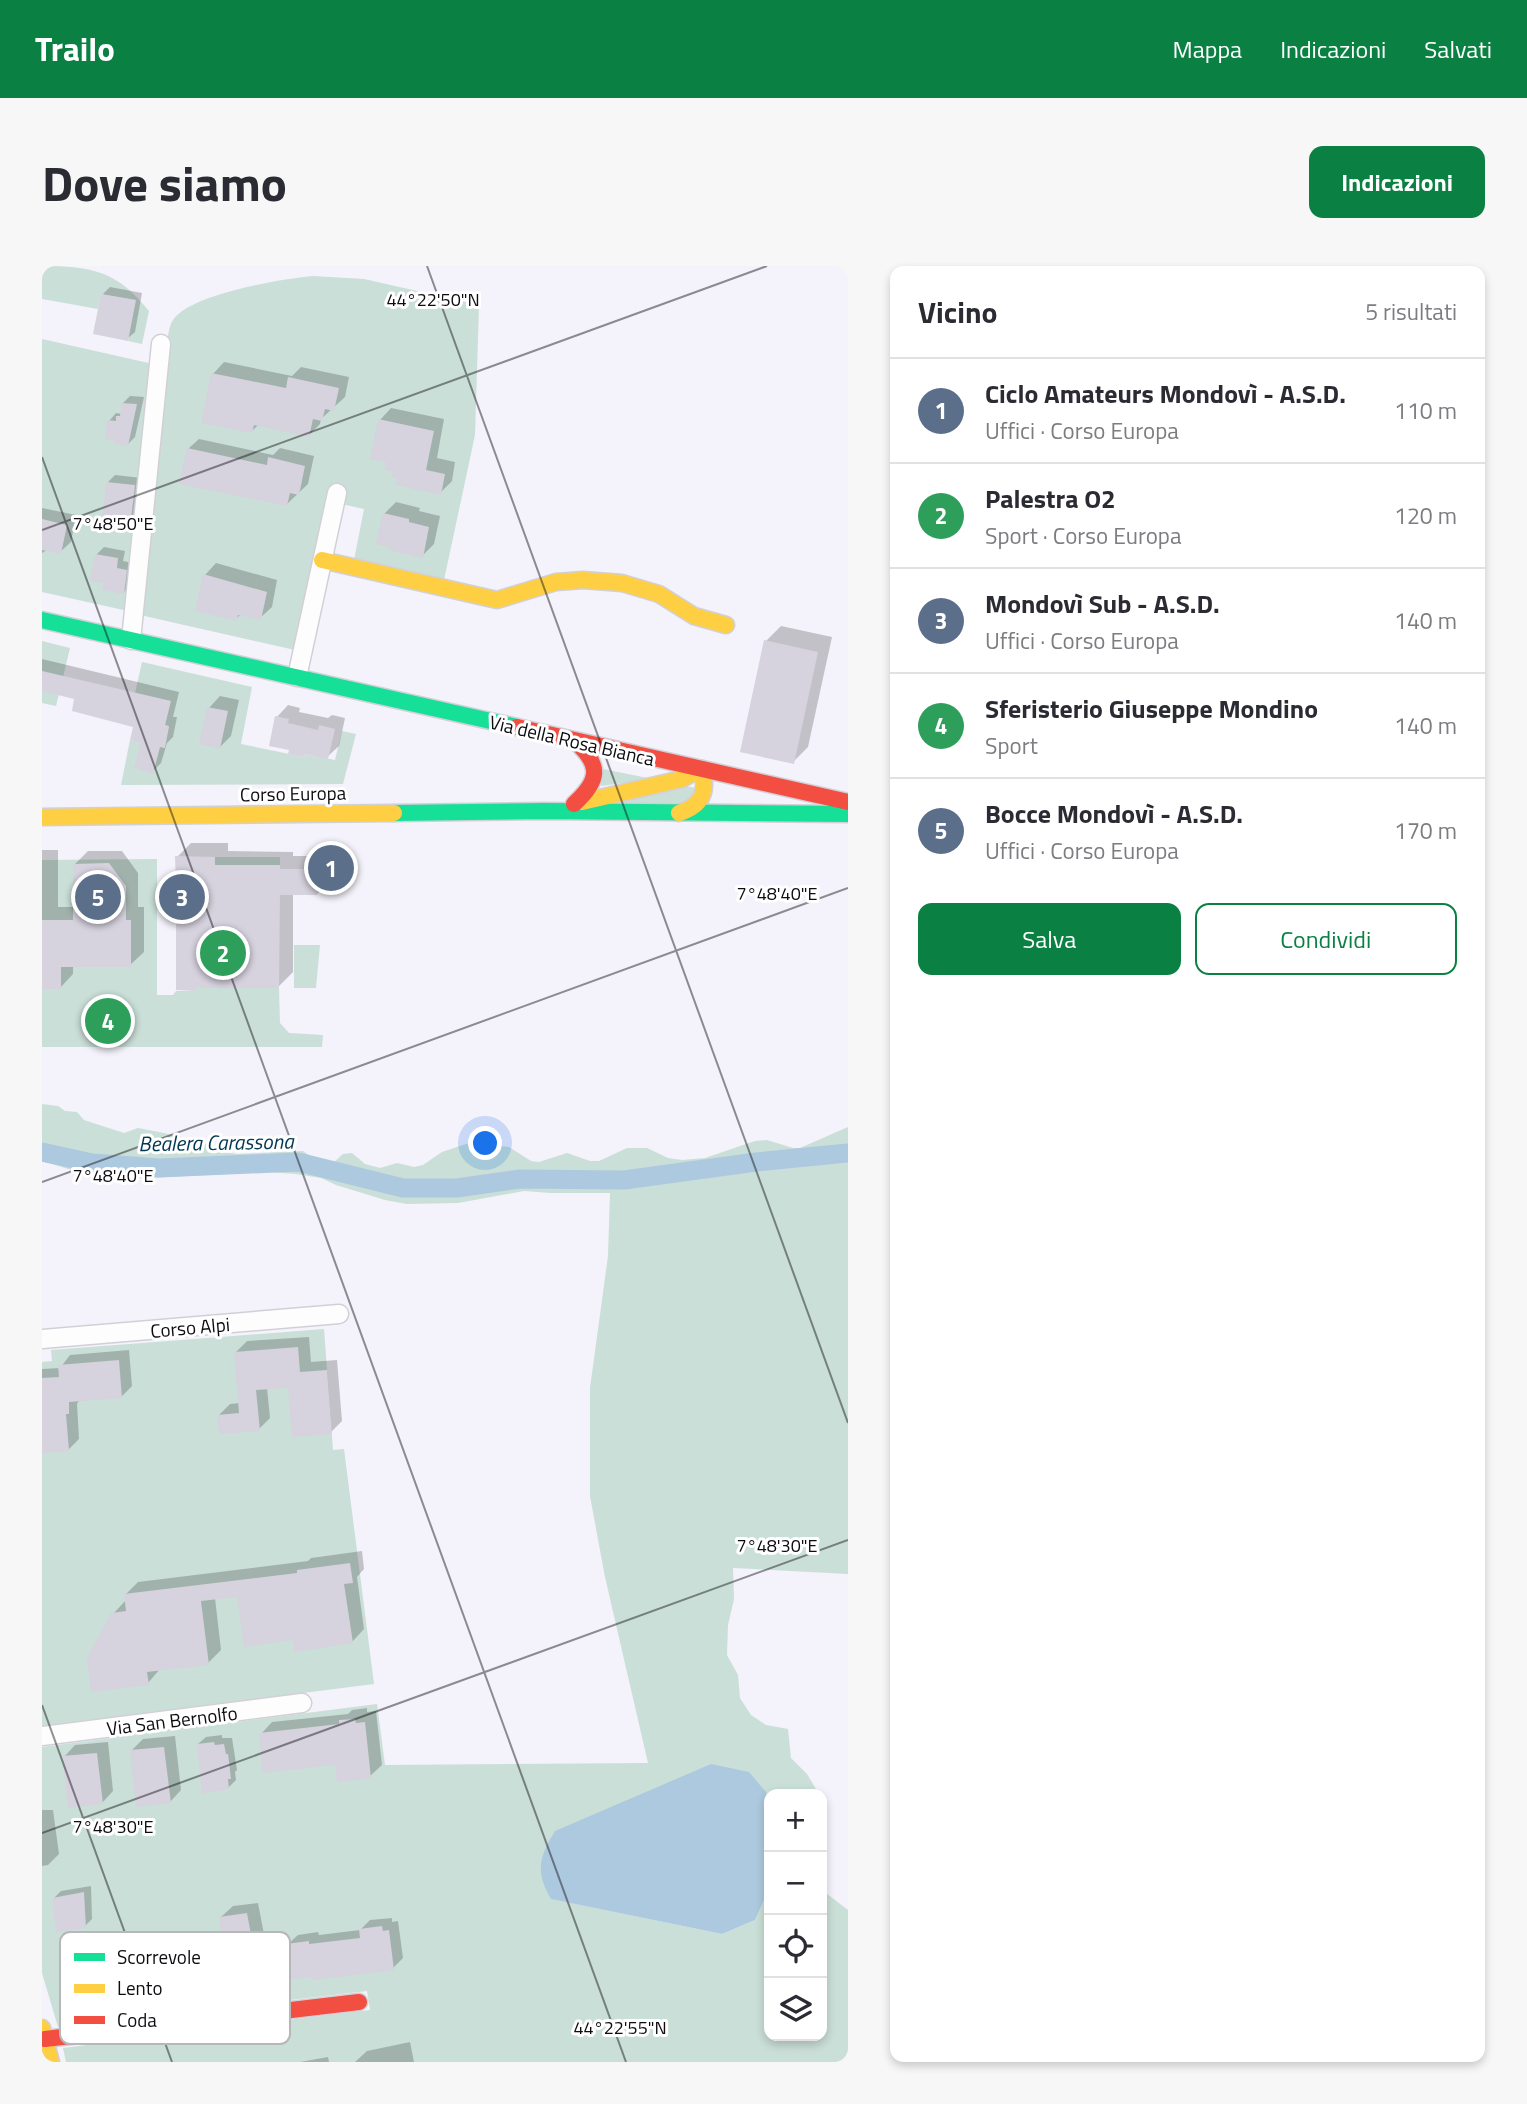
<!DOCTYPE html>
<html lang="it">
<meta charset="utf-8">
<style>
:root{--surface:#fff;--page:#f7f7f7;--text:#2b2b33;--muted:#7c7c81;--line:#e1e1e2;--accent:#0b8043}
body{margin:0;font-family:"Titillium Web",sans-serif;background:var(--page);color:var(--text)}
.controls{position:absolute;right:21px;bottom:21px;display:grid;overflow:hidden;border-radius:14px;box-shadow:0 4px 10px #0003}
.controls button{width:63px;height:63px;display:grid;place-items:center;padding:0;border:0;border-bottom:2px solid var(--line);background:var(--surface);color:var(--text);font:35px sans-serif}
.you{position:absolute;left:444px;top:878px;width:24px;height:24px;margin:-18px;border:5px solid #fff;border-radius:50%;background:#1a73e8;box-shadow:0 0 0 10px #1a73e833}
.badge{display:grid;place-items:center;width:46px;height:46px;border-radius:50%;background:var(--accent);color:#fff;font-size:23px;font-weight:700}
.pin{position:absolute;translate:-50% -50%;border:4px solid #fff;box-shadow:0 2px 7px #0006}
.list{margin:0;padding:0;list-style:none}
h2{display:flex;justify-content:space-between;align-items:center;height:91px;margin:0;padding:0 28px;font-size:30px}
h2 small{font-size:23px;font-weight:400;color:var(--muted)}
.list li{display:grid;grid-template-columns:46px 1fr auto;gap:21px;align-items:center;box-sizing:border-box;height:105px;padding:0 28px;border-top:2px solid var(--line)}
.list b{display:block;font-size:26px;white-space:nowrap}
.list p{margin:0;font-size:23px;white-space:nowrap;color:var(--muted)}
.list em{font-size:23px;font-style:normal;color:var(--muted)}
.actions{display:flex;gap:14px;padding:21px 28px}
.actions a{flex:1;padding:16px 0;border:2px solid var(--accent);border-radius:14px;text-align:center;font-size:24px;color:var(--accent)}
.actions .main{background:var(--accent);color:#fff}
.icon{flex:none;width:38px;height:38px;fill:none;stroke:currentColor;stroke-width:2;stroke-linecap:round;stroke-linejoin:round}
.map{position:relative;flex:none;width:806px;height:1796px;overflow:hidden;border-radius:14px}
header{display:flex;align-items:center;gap:42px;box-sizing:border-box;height:98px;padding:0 35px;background:var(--accent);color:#fff}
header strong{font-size:33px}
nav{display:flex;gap:38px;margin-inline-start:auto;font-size:24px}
.intro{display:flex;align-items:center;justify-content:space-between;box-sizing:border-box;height:168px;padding:0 42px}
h1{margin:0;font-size:49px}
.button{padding:18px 32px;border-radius:14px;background:var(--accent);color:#fff;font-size:24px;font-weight:700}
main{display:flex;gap:42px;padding:0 42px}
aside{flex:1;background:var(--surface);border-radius:14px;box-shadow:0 4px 10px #0003}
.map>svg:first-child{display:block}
</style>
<header>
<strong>Trailo</strong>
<nav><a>Mappa</a><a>Indicazioni</a><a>Salvati</a></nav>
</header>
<div class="intro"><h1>Dove siamo</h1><a class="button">Indicazioni</a></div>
<main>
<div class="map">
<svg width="806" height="1796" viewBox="0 0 806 1796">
<rect width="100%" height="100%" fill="#f4f2fa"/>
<g fill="#cadfd7">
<path d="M0,0C50,0 75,5 107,45L100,78L86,75L93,34L59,28L56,43L0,33Z"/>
<path d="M271,10L322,13L437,39L433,169L402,314L312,294L322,243L286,235L253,384L98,349L126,70C127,65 128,58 131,54C149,28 239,13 271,10Z"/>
<path d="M0,73L111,98L86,345L0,326Z"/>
<path d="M0,375L28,382L14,440L0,437Z"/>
<path d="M100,396L210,421L199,478L262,491L263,488L293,494L300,465L314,468L301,518L79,519L88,474L122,481L127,461L123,459L128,435L93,427Z"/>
<path d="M561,503L611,513L559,520Z"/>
<path d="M643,520L654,522L649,538L545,540Z"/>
<rect x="173" y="591" width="65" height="8"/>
<path d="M115,593V729H131L134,725H153V722H237L238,757L247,767L281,769L280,781H0V594Z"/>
<path d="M252,679H278L274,722H252Z"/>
<path d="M0,838L16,840L23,845L35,846L42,854L82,867L96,862L117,866L159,875L174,884L195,888L261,885L275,895L291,897L301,888L310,887L323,898L338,902L355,897L372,901L381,899L400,886L430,876L467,881L489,895L497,896L525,887L548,895H557L585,882H605L626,892L640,894L663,892L713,875L725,874L751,882H758L806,861V1308L691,1302L692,1333L686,1359L685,1389L696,1409L698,1432L709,1449L724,1459L746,1463L749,1492L765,1508L777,1528H727V1545L724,1526L510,1633L680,1668L713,1654L727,1623V1770H780V1624L806,1644V1796H24L21,1782L328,1744L325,1725L16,1761L0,1707V1481L335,1438L343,1499L606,1497L563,1311L548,1230V1122L566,990L568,927H509L482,925L416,937L365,938L343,934L294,919L279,912L254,908L227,906L104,912L33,905L0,895Z"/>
<path d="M282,1063L291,1184L302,1183L332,1418L0,1460V1096L10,1095L9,1084Z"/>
</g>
<path fill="#adc9df" d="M669,1498L707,1506L724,1526L727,1545V1623L713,1654L680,1668L509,1633C493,1606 497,1591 513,1565Z"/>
<g fill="#0003">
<path d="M68,21L100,27L93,66L85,73L61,28Z"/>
<path d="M182,96L250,110L259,101L307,111L303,131L279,153L278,158L267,169L217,158L210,165L171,108Z"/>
<path d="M88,130L102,131L93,171L86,178L74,172L67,155L74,147L80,148L81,137Z"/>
<path d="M349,142L402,153L395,192L413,196L410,215L398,227L357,211L346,195L338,154Z"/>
<path d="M157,173L231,189L238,182L272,190L266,218L245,238L139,217L147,182Z"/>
<path d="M73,209L100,212L96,244L88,252L66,216Z"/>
<path d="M354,236L378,242L377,245L398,250L392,278L380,290L342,248Z"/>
<path d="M0,242L34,249L29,276L18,286L5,284L0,287Z"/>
<path d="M62,281L83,285L81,295L91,297L89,318L82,326L64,315L54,289Z"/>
<path d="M174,297L235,314L230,341L218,352L199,348L194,353L163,309Z"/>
<path d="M739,360L790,371L766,481L751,496L724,375Z"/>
<path d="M0,393L137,426L131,451H135L131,471L125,477L119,497L110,506L102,475L93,459L34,432L0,424Z"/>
<path d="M178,430L197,434L189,470L178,481L167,442Z"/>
<path d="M246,439L258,442L257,446L286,452L290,449L303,452L297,480L285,491L235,451Z"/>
<path d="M149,577H186V585L251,586V590H288V614L275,628L251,627V706L237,720H156L152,723L136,640L126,621L135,612V591Z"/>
<path d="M0,584H16V641H33V598L46,585H80L96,607V641H102V686L88,699H31V708L18,722H0Z"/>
<path d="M267,1071L269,1096L295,1094L300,1155L289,1166L248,1120L225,1122L228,1152L217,1163L177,1149L188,1138L198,1137L194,1086L205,1075Z"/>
<path d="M87,1084L90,1120L80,1130L37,1135L35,1138L37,1173L27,1183L0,1185V1103L18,1102L28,1089Z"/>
<path d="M320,1285L322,1303L315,1311L322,1363L310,1376L252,1372L197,1329L173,1332L179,1384L166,1397L118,1403L106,1417L71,1348L84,1334L83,1329L96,1316L266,1295L269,1292Z"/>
<path d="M325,1442V1446L334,1445L340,1499L328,1510L219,1468L230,1456L306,1448L310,1444Z"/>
<path d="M180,1469V1472H190L195,1504L193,1506L194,1514L186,1522L156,1478L164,1471Z"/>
<path d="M133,1470L139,1524L128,1536L89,1485L101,1473Z"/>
<path d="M66,1476L71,1525L60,1537L22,1491L33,1479Z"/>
<path d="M0,1544H11L17,1588L6,1599L0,1600Z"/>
<path d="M49,1620L50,1653L43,1660L11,1633L19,1625Z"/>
<path d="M216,1637L230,1710L219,1721L195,1724L179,1651L191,1640Z"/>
<path d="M350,1652V1656L356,1655L361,1692L351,1702L246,1678L256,1669L276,1666L277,1669L318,1664L328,1654Z"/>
<path d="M368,1776L372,1796H313L325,1785Z"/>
<path d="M286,1791L287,1796H258Z"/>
</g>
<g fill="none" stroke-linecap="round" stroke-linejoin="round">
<path stroke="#adc9df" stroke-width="19" d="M0,886L50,897L117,902L256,896L361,922H415L478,913L582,914L714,896L806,887"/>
</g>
<g fill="#d6d2de">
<path d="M59,28L94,34L86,75L51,68Z"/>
<path d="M169,107L244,122L246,111L297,122L292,145L283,143L280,155L271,153L267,171L212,159L210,167L159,157Z"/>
<path d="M79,137L95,138L86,180L71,178L72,174L63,173L65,154L74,155V150H78Z"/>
<path d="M336,153L392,165L384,204L403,208L399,229L354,219L355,213L350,211L351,205L342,204L344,196L328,193Z"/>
<path d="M145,182L225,199L226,191L263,200L257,229L248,227L245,240L137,218Z"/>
<path d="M64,216L93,219L89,253L60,250Z"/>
<path d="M341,247L367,253V256L387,261L381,292L347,284V281L334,278Z"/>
<path d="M0,253L25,259L19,288L0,284Z"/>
<path d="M53,288L76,292L75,302L85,304L82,328L60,324L62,317L48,315Z"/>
<path d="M161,308L225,326L219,354L196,349L195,355L153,345Z"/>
<path d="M722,374L776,386L752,498L698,486Z"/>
<path d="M0,405L129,435L123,459L127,460L123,482L118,481L111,508L92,502L99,477L88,474L91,461L30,445L32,433L0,425Z"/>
<path d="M165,441L186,445L178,483L157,478Z"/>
<path d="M233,450L247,453L246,457L276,464L277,459L293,463L286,493L263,488L262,491L246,488L247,484L227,480Z"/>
<path d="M133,590L173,591V599H238V603H275V629H238L237,722H153V725L134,724V642H124V620H134Z"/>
<path d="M67,597L84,620V654H89V701H19V723H0V654H31V598Z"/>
<path d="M256,1081L258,1106L285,1104L290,1168L250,1171L246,1122L214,1124L218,1165L177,1168L175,1149L197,1147L192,1086Z"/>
<path d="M77,1094L80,1132L27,1136V1148H24L27,1185L0,1187V1112L17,1111L16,1099Z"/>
<path d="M308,1297L311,1317L302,1318L311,1377L252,1386L251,1374L202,1381L195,1331L159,1335L167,1399L105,1406L107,1419L49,1426L45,1392L69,1347L84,1345L82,1328L255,1307V1304Z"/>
<path d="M313,1453L314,1457L323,1456L329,1512L295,1516L293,1499L221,1507L217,1467L297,1458V1454Z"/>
<path d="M172,1476L173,1479L182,1478L184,1488H186L189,1513H186L187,1523L160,1528L155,1478Z"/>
<path d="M122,1481L129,1537L94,1541L88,1484Z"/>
<path d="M55,1487L61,1538L26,1542L20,1490Z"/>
<path d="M42,1626L44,1662L14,1666L10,1632Z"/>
<path d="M205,1647L219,1723L194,1726L187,1689L182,1690L177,1651Z"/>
<path d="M340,1660L341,1665L347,1664L352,1704L270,1714V1711L248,1713L244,1678L267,1675V1678L318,1672L317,1663Z"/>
</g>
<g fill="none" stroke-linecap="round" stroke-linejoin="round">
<defs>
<g id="street">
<path d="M89,374L119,78"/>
<path d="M255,411L295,227"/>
<path d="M0,1073L297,1048"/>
<path d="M0,1470L260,1437"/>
</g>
<g id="fast">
<path d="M0,354L475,461"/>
<path d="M352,547L502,545L806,548"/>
</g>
<g id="slow">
<path d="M280,294L455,334L514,316L541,314L580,317L617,328L652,350L684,359"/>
<path d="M540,536L640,513L657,503"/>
<path d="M637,547C660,540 666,526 660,503"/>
<path d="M0,551L352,547"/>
<path d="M0,1762L9,1796"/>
</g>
<g id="jam">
<path d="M475,461L806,536"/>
<path d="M532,538C557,515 560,500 534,476"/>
<path d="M3,1773L317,1736"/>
</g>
</defs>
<use href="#street" stroke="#d2d0d7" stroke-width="21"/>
<use href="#fast" stroke="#d2d0d7" stroke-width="19"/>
<use href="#slow" stroke="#d2d0d7" stroke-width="19"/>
<use href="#jam" stroke="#d2d0d7" stroke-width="19"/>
<use href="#street" stroke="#fdfdfe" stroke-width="18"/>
<use href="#fast" stroke="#16e098" stroke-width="16"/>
<use href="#slow" stroke="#ffcf43" stroke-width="16"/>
<use href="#jam" stroke="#f24e42" stroke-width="16"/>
</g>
<path fill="none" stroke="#0e0c11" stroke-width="2" stroke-opacity="0.45" d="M385,0L806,1157M0,191L584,1796M0,264L725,0M0,916L806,622M0,1439L130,1796M0,1567L806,1274"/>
<g text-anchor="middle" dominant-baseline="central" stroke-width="6" stroke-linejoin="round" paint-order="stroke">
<g font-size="19" fill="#0e0c11" stroke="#fff">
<text transform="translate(530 474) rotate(13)">Via della Rosa Bianca</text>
<text transform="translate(251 527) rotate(-1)">Corso Europa</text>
<text transform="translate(148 1061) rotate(-5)">Corso Alpi</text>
<text transform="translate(130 1454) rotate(-7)">Via San Bernolfo</text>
</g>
<g font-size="21" font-style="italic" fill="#003752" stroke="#fff">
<text transform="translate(174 876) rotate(-1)">Bealera Carassona</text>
</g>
</g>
<rect x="18" y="1666" width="230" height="112" rx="10" fill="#fff" stroke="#b7b6b8" stroke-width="2"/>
<rect x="32" y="1687" width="31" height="8" fill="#16e098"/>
<rect x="32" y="1718" width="31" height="9" fill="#ffcf43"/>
<rect x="32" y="1750" width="31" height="8" fill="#f24e42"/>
<g font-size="19" fill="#0e0c11">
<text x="75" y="1698">Scorrevole</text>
<text x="75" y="1729">Lento</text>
<text x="75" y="1761">Coda</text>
</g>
<g font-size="18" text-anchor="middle" fill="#0e0c11" stroke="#fff" stroke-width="6" stroke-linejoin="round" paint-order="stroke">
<text x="391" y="40">44°22'50"N</text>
<text x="71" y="264">7°48'50"E</text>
<text x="735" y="634">7°48'40"E</text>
<text x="71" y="916">7°48'40"E</text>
<text x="735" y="1286">7°48'30"E</text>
<text x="71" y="1567">7°48'30"E</text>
<text x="578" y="1768">44°22'55"N</text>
</g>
</svg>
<div class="controls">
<button>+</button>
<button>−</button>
<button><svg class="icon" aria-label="locate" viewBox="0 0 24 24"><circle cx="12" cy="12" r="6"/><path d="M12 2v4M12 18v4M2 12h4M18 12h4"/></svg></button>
<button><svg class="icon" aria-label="layers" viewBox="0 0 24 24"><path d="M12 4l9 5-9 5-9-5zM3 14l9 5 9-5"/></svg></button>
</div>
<div class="you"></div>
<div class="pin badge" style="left:289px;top:602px;background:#5c6f8a">1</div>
<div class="pin badge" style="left:181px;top:687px;background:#2e9e5b">2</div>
<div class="pin badge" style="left:140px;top:631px;background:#5c6f8a">3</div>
<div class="pin badge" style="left:66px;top:755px;background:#2e9e5b">4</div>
<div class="pin badge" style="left:56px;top:631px;background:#5c6f8a">5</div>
</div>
<aside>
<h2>Vicino<small>5 risultati</small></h2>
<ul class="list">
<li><span class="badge" style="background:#5c6f8a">1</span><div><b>Ciclo Amateurs Mondovì - A.S.D.</b><p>Uffici · Corso Europa</p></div><em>110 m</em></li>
<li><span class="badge" style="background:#2e9e5b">2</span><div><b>Palestra O2</b><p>Sport · Corso Europa</p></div><em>120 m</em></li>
<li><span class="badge" style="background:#5c6f8a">3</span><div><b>Mondovì Sub - A.S.D.</b><p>Uffici · Corso Europa</p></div><em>140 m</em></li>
<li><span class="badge" style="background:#2e9e5b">4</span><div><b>Sferisterio Giuseppe Mondino</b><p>Sport</p></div><em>140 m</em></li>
<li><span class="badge" style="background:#5c6f8a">5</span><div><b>Bocce Mondovì - A.S.D.</b><p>Uffici · Corso Europa</p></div><em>170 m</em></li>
</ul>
<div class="actions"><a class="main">Salva</a><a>Condividi</a></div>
</aside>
</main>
